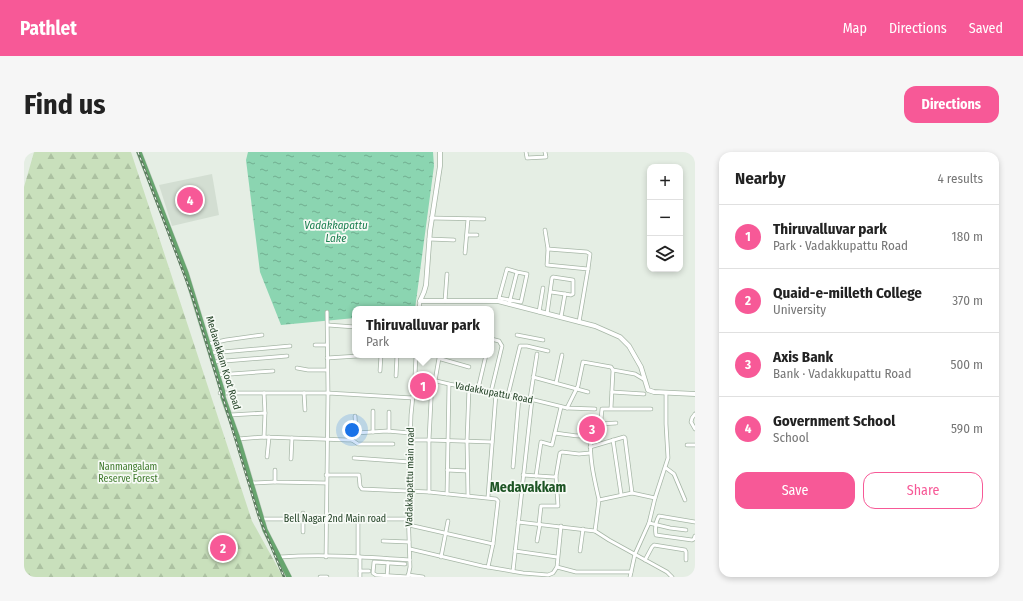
<!DOCTYPE html>
<meta charset="utf-8">
<style>
:root{--surface:#fff;--page:#f6f6f6;--text:#222;--muted:#767676;--line:#e0e0e0;--accent:#f75997}
body{margin:0;font-family:"Fira Sans Condensed",sans-serif;background:var(--page);color:var(--text)}
.controls{position:absolute;right:12px;top:12px;display:grid;overflow:hidden;border-radius:8px;box-shadow:0 2px 6px #0003}
.controls button{width:36px;height:36px;display:grid;place-items:center;padding:0;border:0;border-bottom:1px solid var(--line);background:var(--surface);color:var(--text);font:20px sans-serif}
.you{position:absolute;left:328px;top:278px;width:14px;height:14px;margin:-10px;border:3px solid #fff;border-radius:50%;background:#1a73e8;box-shadow:0 0 0 6px #1a73e833}
.badge{display:grid;place-items:center;width:26px;height:26px;border-radius:50%;background:var(--accent);color:#fff;font-size:13px;font-weight:700}
.pin{position:absolute;translate:-50% -50%;border:2px solid #fff;box-shadow:0 1px 4px #0006}
.popup{position:absolute;left:328px;top:154px;width:142px;height:52px;box-sizing:border-box;display:grid;place-content:center;border-radius:8px;background:var(--surface);filter:drop-shadow(0 1px 3px #0005);font-size:13px;white-space:nowrap;color:var(--muted)}
.popup b{font-size:15px;color:var(--text)}
.popup::after{content:'';position:absolute;left:50%;top:100%;margin-left:-8px;border:8px solid transparent;border-top-color:var(--surface)}
.list{margin:0;padding:0;list-style:none}
h2{display:flex;justify-content:space-between;align-items:center;height:52px;margin:0;padding:0 16px;font-size:17px}
h2 small{font-size:13px;font-weight:400;color:var(--muted)}
.list li{display:grid;grid-template-columns:26px 1fr auto;gap:12px;align-items:center;box-sizing:border-box;height:64px;padding:0 16px;border-top:1px solid var(--line)}
.list b{display:block;font-size:15px;white-space:nowrap}
.list p{margin:0;font-size:13px;white-space:nowrap;color:var(--muted)}
.list em{font-size:13px;font-style:normal;color:var(--muted)}
.actions{display:flex;gap:8px;padding:12px 16px}
.actions a{flex:1;padding:9px 0;border:1px solid var(--accent);border-radius:12px;text-align:center;font-size:14px;color:var(--accent)}
.actions .main{background:var(--accent);color:#fff}
.icon{flex:none;width:22px;height:22px;fill:none;stroke:currentColor;stroke-width:2;stroke-linecap:round;stroke-linejoin:round}
.map{position:relative;flex:none;width:671px;height:425px;overflow:hidden;border-radius:12px}
header{display:flex;align-items:center;gap:24px;box-sizing:border-box;height:56px;padding:0 20px;background:var(--accent);color:#fff}
header strong{font-size:19px}
nav{display:flex;gap:22px;margin-inline-start:auto;font-size:14px}
.intro{display:flex;align-items:center;justify-content:space-between;box-sizing:border-box;height:96px;padding:0 24px}
h1{margin:0;font-size:28px}
.button{padding:10px 18px;border-radius:12px;background:var(--accent);color:#fff;font-size:14px;font-weight:700}
main{display:flex;gap:24px;padding:0 24px}
aside{flex:1;background:var(--surface);border-radius:12px;box-shadow:0 2px 6px #0003}
.map>svg:first-child{display:block}
</style>
<header>
<strong>Pathlet</strong>
<nav><a>Map</a><a>Directions</a><a>Saved</a></nav>
</header>
<div class="intro"><h1>Find us</h1><a class="button">Directions</a></div>
<main>
<div class="map">
<svg width="671" height="425" viewBox="0 0 671 425">
<defs>
<pattern id="forest-firs" width="22" height="20" patternUnits="userSpaceOnUse"><rect width="22" height="20" fill="#c9e0bc"/><path d="M5 1l3.5 6h-7zM16 11l3.5 6h-7z" fill="#acc1a1"/></pattern>
<pattern id="park-tufts" width="24" height="20" patternUnits="userSpaceOnUse"><rect width="24" height="20" fill="#c9e0bc"/><path d="M3 7l-1-3M5 7V3M7 7l1-3M15 17l-1-3M17 17v-4M19 17l1-3" fill="none" stroke="#acc1a1"/></pattern>
<pattern id="water-ripples" width="26" height="14" patternUnits="userSpaceOnUse"><rect width="26" height="14" fill="#8bd5b1"/><path d="M2 4q2-2 4 0t4 0M15 11q2-2 4 0t4 0" fill="none" stroke="#71ae90"/></pattern>
</defs>
<rect width="100%" height="100%" fill="#e5eee4"/>
<path fill="#d3ded2" d="M188,22L195,63L148,74L135,33Z"/>
<path fill="url(#forest-firs)" d="M10,0H107L228,369L259,425H0V35Z"/>
<path fill="url(#park-tufts)" d="M393,229L406,231V245L391,244Z"/>
<path fill="url(#water-ripples)" d="M224,0H409L410,14L391,157H331V166L257,173L236,120L222,8Z"/>
<g fill="none" stroke-linecap="round" stroke-linejoin="round">
<defs>
<g id="minor">
<path d="M502,0L503,6L522,5L521,0"/>
<path d="M407,66L460,67"/>
<path d="M521,78L524,97L523,113L564,117L555,170"/>
<path d="M443,83H453"/>
<path d="M405,87L430,88"/>
<path d="M524,97L563,100L566,102L564,117"/>
<path d="M441,101L444,67"/>
<path d="M527,140L541,142"/>
<path d="M421,149L423,122"/>
<path d="M485,152L493,120L483,117L475,146L497,150L503,122L493,120"/>
<path d="M395,157L396,149"/>
<path d="M515,160L519,136"/>
<path d="M523,162L528,126L529,125L549,128V142L547,143L541,142L537,165"/>
<path d="M304,173L331,175"/>
<path d="M493,183L519,188"/>
<path d="M184,192L202,188L238,183"/>
<path d="M291,193H303"/>
<path d="M187,201L266,194"/>
<path d="M415,203L417,207L445,215"/>
<path d="M303,206L350,203"/>
<path d="M189,210L263,204"/>
<path d="M273,216L284,218H303"/>
<path d="M589,218L611,222L621,228"/>
<path d="M356,219L357,203"/>
<path d="M193,223L249,219"/>
<path d="M372,224L373,203"/>
<path d="M391,224L425,232L506,247L543,256L571,257"/>
<path d="M509,225L564,240"/>
<path d="M408,228L405,288L468,290"/>
<path d="M411,229L415,206"/>
<path d="M532,231L538,203"/>
<path d="M454,237L462,203"/>
<path d="M467,240L478,194L475,189L467,187"/>
<path d="M588,240L620,242"/>
<path d="M196,241H304L303,160"/>
<path d="M240,241L241,261"/>
<path d="M280,241L281,258"/>
<path d="M484,243L496,194H503L524,199"/>
<path d="M506,247L513,202"/>
<path d="M543,256L554,234L559,210L587,215L589,218L587,256"/>
<path d="M349,259V280"/>
<path d="M671,262L668,266L667,270L671,277"/>
<path d="M206,263L241,261L240,285"/>
<path d="M331,264L332,281"/>
<path d="M576,272L592,271"/>
<path d="M365,279V260"/>
<path d="M531,281C543,282 569,289 576,278L578,257H627"/>
<path d="M567,284C565,306 570,326 575,348"/>
<path d="M214,287L240,285L324,288H328L329,285L332,281L363,279L386,281"/>
<path d="M328,288L334,292H369"/>
<path d="M386,288H405V340"/>
<path d="M589,288L597,342"/>
<path d="M663,293H671"/>
<path d="M566,295L600,285L601,286L608,341"/>
<path d="M243,305L245,285"/>
<path d="M330,306L386,310"/>
<path d="M267,307L268,286"/>
<path d="M489,315L495,245"/>
<path d="M642,316L650,322L661,348"/>
<path d="M251,318V330L302,331"/>
<path d="M423,318L443,319"/>
<path d="M302,323H335L336,334L338,337L405,340L472,347L474,349L469,392L464,415"/>
<path d="M499,323L530,325L532,324L536,301L538,300L555,302L566,301"/>
<path d="M512,324L517,290L528,293L537,255"/>
<path d="M228,331L251,330"/>
<path d="M423,342L425,232"/>
<path d="M444,344L443,289L445,236"/>
<path d="M464,345L472,241"/>
<path d="M238,367H385"/>
<path d="M494,370L571,379L585,388L643,420L648,425"/>
<path d="M671,370L635,364C632,369 631,377 632,383L668,388L670,387L671,384"/>
<path d="M625,371L646,376L662,378"/>
<path d="M515,372L517,354H534L532,324"/>
<path d="M385,373L469,392"/>
<path d="M571,379L575,348L608,341L631,346"/>
<path d="M279,380V361"/>
<path d="M359,389L385,390"/>
<path d="M513,389L516,372"/>
<path d="M386,397L458,414L499,421L524,423L529,421L533,415L537,374"/>
<path d="M491,399L533,405"/>
<path d="M556,399L559,377"/>
<path d="M256,405C299,402 343,405 386,408"/>
<path d="M302,405L304,241L389,246"/>
<path d="M334,405V368"/>
<path d="M417,405L424,369"/>
<path d="M621,408L628,395L630,393L661,398L662,400V408"/>
<path d="M381,412L350,410L349,421L352,423L384,425"/>
<path d="M533,415L552,420H607"/>
<path d="M336,419H345"/>
<path d="M489,419L508,247"/>
<path d="M384,423L399,425"/>
<path d="M296,425H303"/>
<path d="M336,425V405"/>
<path d="M363,425L364,411"/>
<path d="M384,425L386,415L384,356L387,263L391,224L392,203"/>
<path d="M606,425L611,402L625,371L631,346L644,306L642,272V241"/>
</g>
<path id="tertiary" d="M416,0V14L406,79L402,133L400,140L396,149H474L571,174L596,185L605,194L617,215L624,238L630,240L671,242"/>
<path id="primary" d="M115,0L162,121L199,241V245L214,287L241,378L265,425"/>
</defs>
<use href="#minor" stroke="#a7b7a7" stroke-width="4.5"/>
<use href="#tertiary" stroke="#a7b7a7" stroke-width="5.5"/>
<use href="#primary" stroke="#c1cac2" stroke-width="6"/>
<use href="#minor" stroke="#fff" stroke-width="3"/>
<use href="#tertiary" stroke="#fff" stroke-width="4"/>
<use href="#primary" stroke="#67a56e" stroke-width="5"/>
<defs>
<path id="rail" d="M114,0L168,143L235,365L260,425"/>
</defs>
<use href="#rail" stroke="#5d7c60" stroke-width="2.5"/>
<use href="#rail" stroke="#f6faf5" stroke-width="1" stroke-dasharray="3" stroke-linecap="butt"/>
</g>
<g text-anchor="middle" dominant-baseline="central" stroke-width="3.5" stroke-linejoin="round" paint-order="stroke">
<g font-size="10" fill="#224125" stroke="#f6faf5">
<text transform="translate(199 211) rotate(73)">Medavakkam Koot Road</text>
<text transform="translate(470 241) rotate(11)">Vadakkupattu Road</text>
<text transform="translate(386 325) rotate(-89)">Vadakkapattu main road</text>
<text x="311" y="367">Bell Nagar 2nd Main road</text>
</g>
<g font-size="10" fill="#3e792b" stroke="#f6faf5">
<text x="104" y="315">Nanmangalam<tspan x="104" dy="12">Reserve Forest</tspan></text>
</g>
<g font-size="11" font-style="italic" fill="#1a7f50" stroke="#f6faf5">
<text x="312" y="73">Vadakkapattu<tspan x="312" dy="13">Lake</tspan></text>
</g>
<g font-size="14" font-weight="bold" fill="#1d5424" stroke="#f6faf5">
<text x="504" y="335">Medavakkam</text>
</g>
</g>
</svg>
<div class="controls">
<button>+</button>
<button>−</button>
<button><svg class="icon" aria-label="layers" viewBox="0 0 24 24"><path d="M12 4l9 5-9 5-9-5zM3 14l9 5 9-5"/></svg></button>
</div>
<div class="you"></div>
<div class="pin badge" style="left:399px;top:234px">1</div>
<div class="popup"><b>Thiruvalluvar park</b>Park</div>
<div class="pin badge" style="left:199px;top:396px">2</div>
<div class="pin badge" style="left:568px;top:277px">3</div>
<div class="pin badge" style="left:166px;top:48px">4</div>
</div>
<aside>
<h2>Nearby<small>4 results</small></h2>
<ul class="list">
<li><span class="badge">1</span><div><b>Thiruvalluvar park</b><p>Park · Vadakkupattu Road</p></div><em>180 m</em></li>
<li><span class="badge">2</span><div><b>Quaid-e-milleth College</b><p>University</p></div><em>370 m</em></li>
<li><span class="badge">3</span><div><b>Axis Bank</b><p>Bank · Vadakkupattu Road</p></div><em>500 m</em></li>
<li><span class="badge">4</span><div><b>Government School</b><p>School</p></div><em>590 m</em></li>
</ul>
<div class="actions"><a class="main">Save</a><a>Share</a></div>
</aside>
</main>
